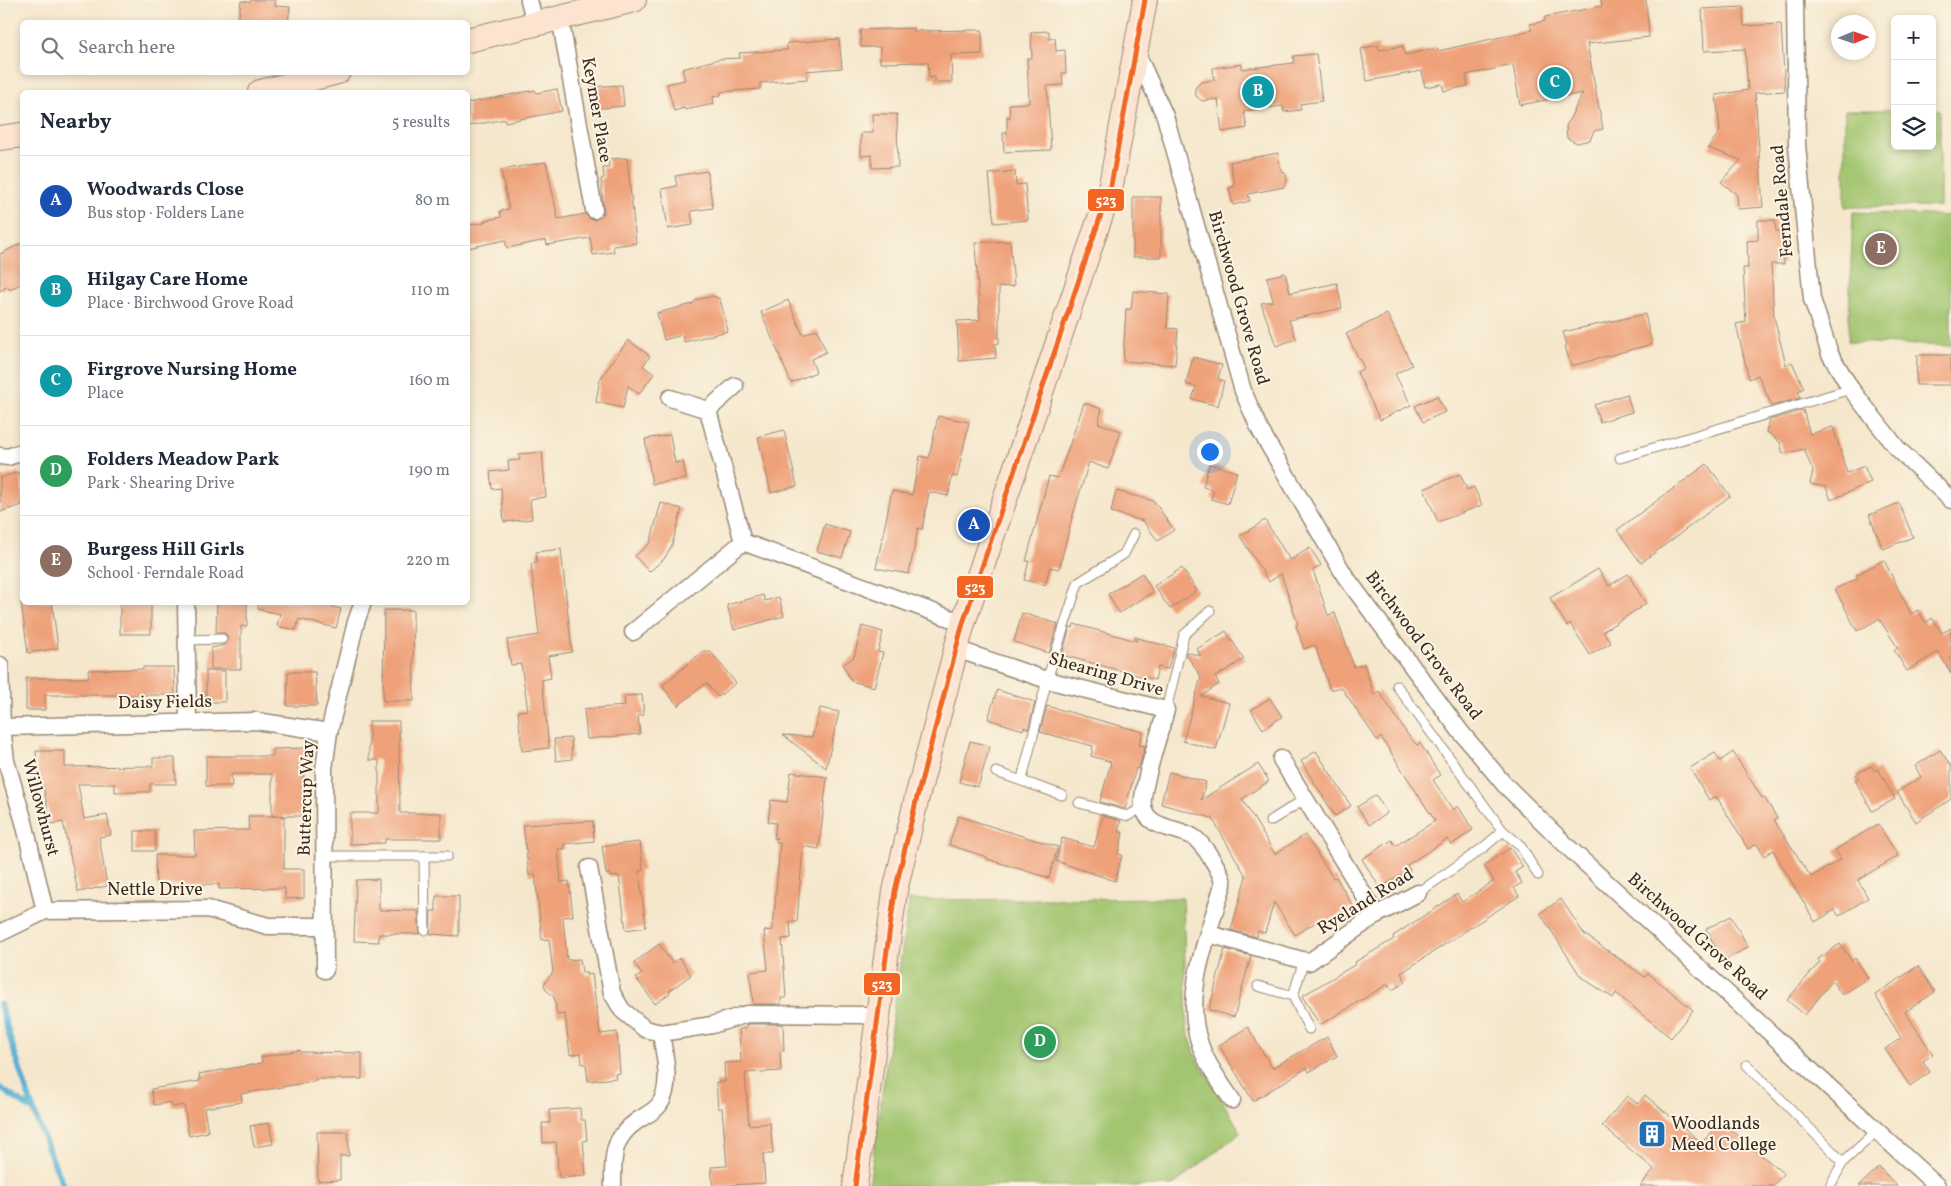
<!DOCTYPE html>
<meta charset="utf-8">
<style>
:root{--surface:#fff;--page:#f2f2f3;--text:#1f2937;--muted:#747a83;--line:#e0e1e3;--accent:#7c3aed}
body{margin:0;font-family:Vollkorn,serif;background:var(--page);color:var(--text)}
.controls{position:absolute;right:15px;top:15px;display:grid;overflow:hidden;border-radius:8px;box-shadow:0 2px 8px #0003}
.controls button{width:45px;height:45px;display:grid;place-items:center;padding:0;border:0;border-bottom:1px solid var(--line);background:var(--surface);color:var(--text);font:25px sans-serif}
.compass{position:absolute;left:1831px;top:15px;width:45px;height:45px;border-radius:50%;background:var(--surface);box-shadow:0 2px 8px #0003;rotate:88deg}
.you{position:absolute;left:1209px;top:451px;width:18px;height:18px;margin:-12px;border:4px solid #fff;border-radius:50%;background:#1a73e8;box-shadow:0 0 0 8px #1a73e833}
.badge{display:grid;place-items:center;width:32px;height:32px;border-radius:50%;background:var(--accent);color:#fff;font-size:16px;font-weight:700}
.pin{position:absolute;translate:-50% -50%;border:2px solid #fff;box-shadow:0 1px 5px #0006}
.list{margin:0;padding:0;list-style:none}
h2{display:flex;justify-content:space-between;align-items:center;height:65px;margin:0;padding:0 20px;font-size:21px}
h2 small{font-size:16px;font-weight:400;color:var(--muted)}
.list li{display:grid;grid-template-columns:32px 1fr auto;gap:15px;align-items:center;box-sizing:border-box;height:90px;padding:0 20px;border-top:1px solid var(--line)}
.list b{display:block;font-size:19px;white-space:nowrap}
.list p{margin:0;font-size:16px;white-space:nowrap;color:var(--muted)}
.list em{font-size:16px;font-style:normal;color:var(--muted)}
.icon{flex:none;width:28px;height:28px;fill:none;stroke:currentColor;stroke-width:2;stroke-linecap:round;stroke-linejoin:round}
.map{position:relative;flex:none;width:1951px;height:1186px;overflow:hidden}
.search{position:absolute;background:var(--surface);box-shadow:0 2px 8px #0003;left:20px;top:20px;width:450px;height:55px;display:flex;align-items:center;gap:12px;box-sizing:border-box;padding:0 18px;border-radius:8px;color:var(--muted);font-size:19px}
.panel{position:absolute;background:var(--surface);box-shadow:0 2px 8px #0003;left:20px;top:90px;width:450px;height:515px;border-radius:8px}
.map>svg:first-child{display:block}
</style>
<div class="map">
<svg width="1951" height="1186" viewBox="0 0 1951 1186">
<rect width="100%" height="100%" fill="#fcf5e5"/>
<filter id="ink" filterUnits="userSpaceOnUse"><feTurbulence type="fractalNoise" baseFrequency=".02" numOctaves="2"/><feDisplacementMap in="SourceGraphic" scale="10" xChannelSelector="R" yChannelSelector="G"/><feConvolveMatrix kernelMatrix="1 2 1 2 8 2 1 2 1" color-interpolation-filters="sRGB"/></filter>
<filter id="wash" filterUnits="userSpaceOnUse"><feTurbulence type="fractalNoise" baseFrequency=".0096" numOctaves="4" result="noise"/><feDisplacementMap in="SourceGraphic" scale="20" xChannelSelector="R" yChannelSelector="G"/><feGaussianBlur stdDeviation="1.12" result="paint"/><feColorMatrix in="noise" values="0 0 0 0 0 0 0 0 0 0 0 0 0 0 0 0 0 1.4 0 .05"/><feComposite in="paint" operator="in"/></filter>
<g filter="url(#wash)">
<rect width="100%" height="100%" fill="#f5e7cc"/>
<g fill="#a2c56f" stroke="#6e7846">
<path d="M1845,110H1895V146H1932V110H1940V206L1845,207Z"/>
<path d="M1853,212L1951,216V346L1848,342Z"/>
<path d="M1183,898L1187,1028L1196,1057L1241,1132L1172,1186H869L909,900Z"/>
</g>
<g fill="none" stroke-linecap="round" stroke-linejoin="round">
<g stroke="#57b0d4" stroke-width="6">
<path d="M0,1004C18,1066 37,1127 64,1186"/>
<path d="M0,1088L33,1110"/>
</g>
</g>
<g id="blocks">
<g fill="#efa27a">
<path d="M251,0H275V6L290,7L288,22H238L241,1L250,2Z"/>
<path d="M1601,0H1646L1649,37L1587,44L1603,129L1594,131L1590,140L1577,143L1567,138L1566,126L1583,93L1520,105L1513,65L1466,75L1468,86L1444,91L1442,84L1425,87L1422,71L1367,81L1361,49L1378,45L1379,50L1403,46L1405,55L1437,48L1438,51L1532,30L1530,24L1545,21V17L1602,6Z"/>
<path d="M1743,7L1744,26L1781,24L1785,91L1755,93L1763,207L1738,209L1737,195L1721,182L1741,160L1708,148L1720,131L1716,95L1748,90L1745,49L1704,51L1702,9Z"/>
<path d="M914,28V31L982,30V54L951,55L952,82H935V77L929,78L928,62L880,63V47H861L860,30Z"/>
<path d="M1049,31V39L1055,38L1056,51L1065,50L1066,73H1062L1063,85L1047,86L1051,150L1004,152L1003,133H1007V116L1010,118L1009,104L1029,103L1027,58H1032L1031,32Z"/>
<path d="M839,39L842,68L806,71L807,79L760,83V89L721,92V95L713,97L714,104L685,110L684,108L674,111L667,84L685,80L682,69L719,59L740,58L739,53L787,50V43Z"/>
<path d="M1316,54L1322,101L1300,104L1301,110L1284,112L1283,106L1244,111L1247,128L1222,132L1218,99L1202,101L1196,96L1195,88L1201,82L1214,80L1213,68L1242,64V69L1294,63L1293,56Z"/>
<path d="M622,85L624,106L592,109L590,87Z"/>
<path d="M557,89L562,111L505,122V119L468,126V103L535,90L536,93Z"/>
<path d="M872,114H897L898,167L872,168V155L861,156V133H873Z"/>
<path d="M1278,153L1281,171L1286,174L1287,181L1284,187L1248,194L1250,201L1233,205L1229,188L1235,186L1230,162Z"/>
<path d="M627,158L636,243L613,246L614,252L593,255L590,238L547,245L546,240L507,248L505,240L468,248V225L484,223V221L501,217L500,211L509,209L501,170L546,162L558,219L585,214L590,219L595,220L604,213L601,179L604,178L603,168H609L608,159Z"/>
<path d="M707,171L713,208L691,211L693,225L668,229L662,189L677,186L675,176Z"/>
<path d="M1015,171L1016,185L1025,184L1028,220L994,223L989,174Z"/>
<rect x="1133" y="197" width="28" height="60"/>
<path d="M1758,220H1775L1776,231H1782L1784,264H1771L1774,317L1786,365L1792,362L1804,388L1798,391L1800,398L1772,406L1758,375L1749,379L1736,324L1746,322L1743,268H1748L1747,241L1758,240Z"/>
<path d="M1010,241L1014,286L999,287V343L995,344L996,358L959,361L957,321L980,320L975,243Z"/>
<path d="M22,243V283L9,290L8,286L0,291V254Z"/>
<path d="M1285,273L1290,293L1337,283L1342,308L1289,320L1296,339L1276,346L1261,303L1273,301L1267,277Z"/>
<path d="M1133,291L1169,294L1167,328L1178,329L1175,365L1123,361L1126,309H1131Z"/>
<path d="M713,296L720,299L728,331L684,342L682,335L664,340L657,313L693,304L696,300Z"/>
<path d="M788,300L803,335L817,329L826,352L811,359L816,372L791,383L761,312Z"/>
<path d="M1387,314L1412,365L1395,374L1411,405L1380,420L1357,372L1364,368L1346,334Z"/>
<path d="M1645,314L1652,344L1571,366L1565,346L1567,345L1563,332Z"/>
<path d="M628,340L650,356L643,366L654,374L639,394L628,386L623,408L596,402L600,379Z"/>
<path d="M1917,355H1951V385H1916Z"/>
<path d="M1193,357L1222,365L1218,379L1224,381L1218,406L1192,399L1196,387L1186,384Z"/>
<path d="M1627,394L1632,412L1600,422L1594,405Z"/>
<path d="M1437,396L1445,412L1423,422L1415,406Z"/>
<path d="M1084,403L1102,409L1098,423L1121,431L1108,469L1089,462L1072,518L1059,569L1050,567L1045,585L1024,580L1029,561H1026L1049,476L1058,478Z"/>
<path d="M1803,410L1810,434L1833,427L1847,473L1864,466L1871,482L1831,500L1826,487L1810,484L1813,471L1804,449L1783,454L1780,442L1766,431L1770,420Z"/>
<path d="M938,416L969,422L957,477L952,476L948,496L929,492L922,529L918,528L909,574L876,568L892,491L912,495L920,456L929,458Z"/>
<path d="M784,430L797,486L771,493L758,437Z"/>
<path d="M670,435L675,463L683,461L686,479L652,484L645,439Z"/>
<path d="M542,452L546,497L530,499L532,519L504,522L501,488L492,489L490,472L509,470L508,461L520,460L519,454Z"/>
<path d="M1209,464L1237,472L1228,504L1211,499L1214,490L1203,487Z"/>
<path d="M1707,464L1730,496L1641,563L1617,530Z"/>
<path d="M19,472L22,483V505L0,512V478Z"/>
<path d="M1460,474L1467,490L1474,487L1482,505L1438,522L1424,489Z"/>
<path d="M1116,491L1154,501L1174,530L1158,541L1143,521L1111,512Z"/>
<path d="M661,503L682,509L672,545L664,559L649,572L635,556L650,543Z"/>
<path d="M1899,503L1913,537L1883,549L1869,515Z"/>
<path d="M1265,520L1290,560L1310,548L1321,565L1313,570L1328,615L1335,613L1354,667L1364,664L1374,695L1379,691L1408,735L1417,745L1420,743L1440,775L1433,780L1453,810L1458,806L1473,830L1451,845L1447,839L1407,865L1410,870L1380,888L1362,859L1392,840L1395,846L1435,821L1381,737L1377,740L1341,687L1330,690L1315,645L1304,649L1296,625L1298,624L1281,574L1269,582L1240,536Z"/>
<path d="M825,524L850,532L842,558L817,551Z"/>
<path d="M561,549L572,652L548,656L551,678L542,680L549,748L522,751L518,711L528,710L521,664L511,665L507,640L539,635L531,564L537,563L536,552Z"/>
<path d="M1884,560L1911,614L1918,610L1926,623L1932,618L1942,633L1951,628V673L1938,652L1907,671L1894,650L1898,648L1879,619L1857,631L1835,589L1858,578L1856,575Z"/>
<path d="M1182,568L1197,591L1170,609L1154,586Z"/>
<path d="M1598,569L1609,586L1628,574L1646,604L1603,631L1611,643L1590,655L1570,623L1567,626L1550,598Z"/>
<path d="M1142,573L1153,592L1119,613L1108,594Z"/>
<path d="M763,595L765,601L779,597L784,616L734,630L727,605Z"/>
<path d="M21,602H52L58,648L28,653Z"/>
<rect x="120" y="602" width="31" height="32"/>
<path d="M217,602H247V626H241V669H211V648L225,645L228,639L225,633H216Z"/>
<path d="M259,602H313L341,609L336,628L299,619L296,630L277,626L280,614L258,609Z"/>
<path d="M384,610H413L414,701H383Z"/>
<path d="M1022,613L1058,624L1049,653L1014,642Z"/>
<path d="M1074,624L1137,641L1134,637L1174,648L1168,669L1158,667L1155,680L1062,655L1070,627L1073,628Z"/>
<path d="M862,626L883,632L878,652L883,653L874,687L851,681L843,665L854,657Z"/>
<path d="M1226,631L1244,659L1215,677L1219,684L1201,696L1229,703L1216,750L1183,741L1201,677L1186,654V652L1201,656L1197,649Z"/>
<path d="M703,651H710L736,683L718,697L706,683L678,706L662,686Z"/>
<path d="M143,667H174L175,695H45V710H26V678H89L88,670L143,669Z"/>
<rect x="206" y="671" width="19" height="31"/>
<path d="M288,672H315L317,706H287Z"/>
<path d="M997,690L1035,702L1028,729L1024,727L1023,730L988,719Z"/>
<path d="M642,695L644,715H638L640,734L587,739L584,709L625,706L624,696Z"/>
<path d="M1270,698L1282,717L1263,729L1251,710Z"/>
<path d="M1047,706L1143,732L1139,745L1145,746L1139,769L1136,768L1125,809L1100,802L1111,762L1091,756L1093,746L1040,732Z"/>
<path d="M820,708L839,712L826,768L783,735L812,737Z"/>
<path d="M369,721H399L400,813H441V839H385V843L350,844V813H379V760H369Z"/>
<path d="M571,738L572,759L556,761L554,739Z"/>
<path d="M970,741L990,746L978,787L959,782Z"/>
<path d="M304,748L302,816H272V774H231L232,786H206V756H273V749Z"/>
<path d="M1940,750L1951,766V799L1916,822L1897,792L1921,777L1915,766Z"/>
<path d="M36,751H65V767L153,766V758H175L176,784H150V792H115V784H78L84,819L107,815L111,835L99,837L107,886L78,892L63,822L51,824L43,785H38Z"/>
<path d="M1316,751L1351,806L1335,816L1301,761Z"/>
<path d="M1733,752L1762,798L1764,797L1777,818L1774,820L1811,877L1841,859L1835,850L1878,824L1898,856L1858,880L1868,898L1839,916L1835,910L1815,922L1773,850L1764,856L1757,844L1748,849L1716,796L1709,800L1690,768L1715,753L1720,761Z"/>
<path d="M1258,764L1269,781L1242,799L1275,854L1305,835L1333,878L1336,877L1353,906L1324,924L1321,919L1295,935L1274,902L1265,933L1258,931L1256,937L1231,930L1246,876L1212,818L1161,804L1169,772L1206,782L1201,800Z"/>
<path d="M1871,766L1875,771L1878,769L1895,799L1872,811L1855,780L1859,778L1856,774Z"/>
<path d="M791,772L827,777L819,849L803,846L797,922H790L791,938L782,939L786,998H781V1004H753L750,972L768,970L764,931L773,930L780,843H776L777,838H774L776,823L768,822L771,800L787,802Z"/>
<path d="M1376,795L1387,813L1369,825L1357,807Z"/>
<path d="M248,816H284V869H304V898L285,899V888L219,889V884L156,885L155,855H195L194,831L249,830Z"/>
<path d="M958,816L1058,847L1049,878L987,859V857L949,845Z"/>
<path d="M1103,816L1121,821L1118,831L1123,833L1118,854L1122,855L1115,881L1056,861L1062,838L1094,847Z"/>
<path d="M593,821L594,841L564,844L565,849H558L561,882L569,881L573,916L563,917L567,960L580,959L582,972H586V975L592,974L600,1034L617,1032L620,1073L615,1074L616,1078L588,1081L586,1064H582L581,1053L570,1055L565,1014L557,1015L554,997L546,990L544,984L553,972L549,939L542,940L535,874L529,875L523,825Z"/>
<rect x="135" y="831" width="20" height="20"/>
<path d="M640,842L643,870L639,871L646,927L626,930L619,876L610,877L609,874H606L602,846Z"/>
<path d="M1510,848L1523,867L1515,872L1522,883L1514,888L1519,896L1401,973L1406,982L1392,990L1388,984L1320,1025L1302,996L1356,964L1355,962L1394,939L1393,936L1457,894L1462,902L1494,881L1484,865Z"/>
<path d="M379,879V910L418,911L420,934H379V942L354,941L356,880Z"/>
<path d="M436,896H459V936L430,934L431,911H436Z"/>
<path d="M1561,899L1584,934L1645,977L1648,973L1693,1010L1671,1038L1616,993L1613,998L1581,977L1540,913Z"/>
<path d="M1731,916L1748,947L1723,961L1706,929Z"/>
<path d="M659,944L672,963L680,958L691,975L669,991L670,993L655,1004L636,978L642,974L634,963Z"/>
<path d="M1840,944L1852,961L1855,958L1868,978L1842,995L1832,981L1805,1015L1787,1000L1820,962L1818,959Z"/>
<path d="M1225,949L1251,956L1234,1017L1209,1010Z"/>
<path d="M1918,966L1935,992L1905,1012L1933,1054L1923,1061L1930,1072L1910,1086L1885,1049L1901,1038L1875,995Z"/>
<path d="M748,1024H783L784,1051H780L781,1071L745,1073L749,1125L770,1123L773,1154H763L765,1183L713,1186L711,1167L727,1166L722,1108H718L716,1082H725L724,1063L741,1062L739,1029H746V1025Z"/>
<path d="M1248,1027L1272,1068L1327,1037L1337,1056L1309,1072L1307,1068L1253,1101L1219,1045Z"/>
<path d="M300,1050V1052L362,1053V1079H315L316,1081L241,1094L242,1102L204,1108L208,1132L189,1136L184,1105L172,1107L171,1102L154,1105L151,1089L200,1081L199,1074L262,1063L261,1057Z"/>
<path d="M1645,1095L1702,1143L1721,1121L1784,1174L1773,1186H1640L1654,1169L1602,1126L1627,1096L1638,1104Z"/>
<path d="M580,1108L581,1120H585L587,1140L583,1141L586,1176L559,1178L556,1142L543,1143L542,1123H550L549,1110Z"/>
<path d="M269,1123L273,1144L254,1147L250,1126Z"/>
<path d="M317,1132H348L349,1156H340V1180L318,1181Z"/>
<path d="M1879,1167L1897,1186H1859Z"/>
</g>
</g>
</g>
<g filter="url(#ink)">
<use href="#blocks" fill-opacity="0" stroke="#988875" stroke-width="1"/>
<g fill="none" stroke-linecap="round" stroke-linejoin="round">
<defs>
<g id="lane">
<path d="M1620,458L1851,389"/>
<path d="M187,640L222,639"/>
<path d="M1397,686L1503,831L1520,845L1538,875"/>
<path d="M1166,710L1184,635L1210,611"/>
<path d="M996,772L1062,795"/>
<path d="M1022,779L1047,680L1078,583L1124,554L1134,534"/>
<path d="M1079,803L1128,816L1143,807"/>
<path d="M1270,821L1305,799"/>
<path d="M325,856H447"/>
<path d="M424,856L425,930"/>
<path d="M1418,893L1483,848L1503,831"/>
<path d="M1304,960L1293,996L1309,1029"/>
<path d="M1258,986L1293,996"/>
<path d="M1747,1065L1843,1162"/>
<path d="M1830,1186L1843,1162L1878,1130"/>
</g>
<g id="street">
<path d="M529,0L535,23"/>
<path d="M1795,0L1797,145L1812,299L1830,354L1851,389L1897,448L1951,500"/>
<path d="M560,17L594,210"/>
<path d="M1137,54L1165,116L1243,391L1260,430L1345,576L1460,731L1504,784L1570,849L1937,1186"/>
<path d="M735,386L708,410L743,542L963,623"/>
<path d="M670,398L708,410"/>
<path d="M0,456L8,457L22,452"/>
<path d="M186,602L188,722"/>
<path d="M633,632L743,542"/>
<path d="M956,649L1047,680L1166,710C1161,729 1140,791 1143,806C1147,829 1177,827 1193,837C1203,843 1222,872 1223,884C1210,932 1183,990 1199,1041C1205,1062 1220,1082 1232,1100"/>
<path d="M0,665L2,727L6,761L24,822L45,911L0,933"/>
<path d="M2,727L256,721L329,732"/>
<path d="M1281,759L1376,915"/>
<path d="M589,868L612,993L622,1010L645,1029L661,1033L712,1025L747,1014L862,1015L878,1017"/>
<path d="M45,911L208,909L268,926H324"/>
<path d="M1209,934L1309,962L1376,915L1418,893"/>
<path d="M325,970L324,769L329,732L356,622L363,602"/>
<path d="M613,1186C613,1158 611,1139 637,1121C644,1116 654,1112 659,1105C673,1086 664,1054 661,1033"/>
</g>
<g id="secondary">
<path d="M468,40L634,0"/>
<path d="M260,92L338,72"/>
<path d="M0,138L22,135"/>
<path d="M855,1186L895,891L917,797L963,623L1111,185L1145,0"/>
</g>
</defs>
<use href="#lane" stroke="#988875" stroke-width="11"/>
<use href="#street" stroke="#988875" stroke-width="19"/>
<use href="#secondary" stroke="#988875" stroke-width="26"/>
<use href="#lane" stroke="#fff" stroke-width="9"/>
<use href="#street" stroke="#fff" stroke-width="16"/>
<use href="#secondary" stroke="#fde4d1" stroke-width="24"/>
<defs>
<path id="bus-1" d="M855,1186L895,891L917,797L963,623L1111,185L1145,0"/>
</defs>
<use href="#bus-1" stroke="#fcf5e5" stroke-width="9"/>
<use href="#bus-1" stroke="#f26522" stroke-width="5"/>
</g>
</g>
<defs>
<symbol id="building-square" viewBox="-11 -11 22 22"><rect x="-9" y="-9" width="18" height="18" rx="4" fill="#1f6fb2" stroke="#fcf5e5"/><path d="M-4-6H4V6H1V3H-1V6H-4ZM-2.5-4.3h1.7v1.8h-1.7ZM.8-4.3h1.7v1.8H.8ZM-2.5-1h1.7V.8h-1.7ZM.8-1h1.7V.8H.8Z" fill="#fff"/></symbol>
</defs>
<g fill-rule="evenodd">
<use href="#building-square" x="1636" y="1118" width="32" height="32"/>
</g>
<g text-anchor="middle" dominant-baseline="central" stroke-width="4" stroke-linejoin="round" paint-order="stroke">
<g font-size="18" fill="#3b2a1e" stroke="#fcf5e5">
<text transform="translate(596 110) rotate(80)">Keymer Place</text>
<text transform="translate(1783 201) rotate(-95)">Ferndale Road</text>
<text transform="translate(1238 298) rotate(74)">Birchwood Grove Road</text>
<text transform="translate(1423 646) rotate(53)">Birchwood Grove Road</text>
<text transform="translate(1106 675) rotate(16)">Shearing Drive</text>
<text transform="translate(165 703) rotate(-1)">Daisy Fields</text>
<text transform="translate(307 798) rotate(-88)">Buttercup Way</text>
<text transform="translate(40 808) rotate(75)">Willowhurst</text>
<text x="155" y="890">Nettle Drive</text>
<text transform="translate(1366 902) rotate(-32)">Ryeland Road</text>
<text transform="translate(1697 937) rotate(42)">Birchwood Grove Road</text>
</g>
<g font-size="18" fill="#3b2a1e" stroke="#fcf5e5" text-anchor="start">
<text x="1671" y="1124">Woodlands<tspan x="1671" dy="21">Meed College</tspan></text>
</g>
</g>
<g stroke="#fcf5e5" stroke-width="2">
<rect x="1087" y="188" width="38" height="24" rx="5" fill="#f26522"/>
<rect x="956" y="575" width="38" height="24" rx="5" fill="#f26522"/>
<rect x="863" y="972" width="38" height="24" rx="5" fill="#f26522"/>
</g>
<g font-size="14" text-anchor="middle" font-weight="bold" fill="#fff">
<text x="1106" y="205">523</text>
<text x="975" y="592">523</text>
<text x="882" y="989">523</text>
</g>
</svg>
<div class="controls">
<button>+</button>
<button>−</button>
<button><svg class="icon" aria-label="layers" viewBox="0 0 24 24"><path d="M12 4l9 5-9 5-9-5zM3 14l9 5 9-5"/></svg></button>
</div>
<svg class="compass" viewBox="-18 -18 36 36"><path d="M0-13l5 13h-10z" fill="#e53935"/><path d="M0 13l5-13h-10z" fill="#747a83"/></svg>
<div class="you"></div>
<div class="pin badge" style="left:974px;top:525px;background:#1a4fb4">A</div>
<div class="pin badge" style="left:1258px;top:92px;background:#0f9aa8">B</div>
<div class="pin badge" style="left:1555px;top:83px;background:#0f9aa8">C</div>
<div class="pin badge" style="left:1040px;top:1042px;background:#2e9e5b">D</div>
<div class="pin badge" style="left:1881px;top:249px;background:#8d6e63">E</div>
<div class="search"><svg class="icon" aria-label="search" viewBox="0 0 24 24"><circle cx="10" cy="10" r="6"/><path d="M15 15l6 6"/></svg>Search here</div>
<section class="panel">
<h2>Nearby<small>5 results</small></h2>
<ul class="list">
<li><span class="badge" style="background:#1a4fb4">A</span><div><b>Woodwards Close</b><p>Bus stop · Folders Lane</p></div><em>80 m</em></li>
<li><span class="badge" style="background:#0f9aa8">B</span><div><b>Hilgay Care Home</b><p>Place · Birchwood Grove Road</p></div><em>110 m</em></li>
<li><span class="badge" style="background:#0f9aa8">C</span><div><b>Firgrove Nursing Home</b><p>Place</p></div><em>160 m</em></li>
<li><span class="badge" style="background:#2e9e5b">D</span><div><b>Folders Meadow Park</b><p>Park · Shearing Drive</p></div><em>190 m</em></li>
<li><span class="badge" style="background:#8d6e63">E</span><div><b>Burgess Hill Girls</b><p>School · Ferndale Road</p></div><em>220 m</em></li>
</ul>
</section>
</div>
